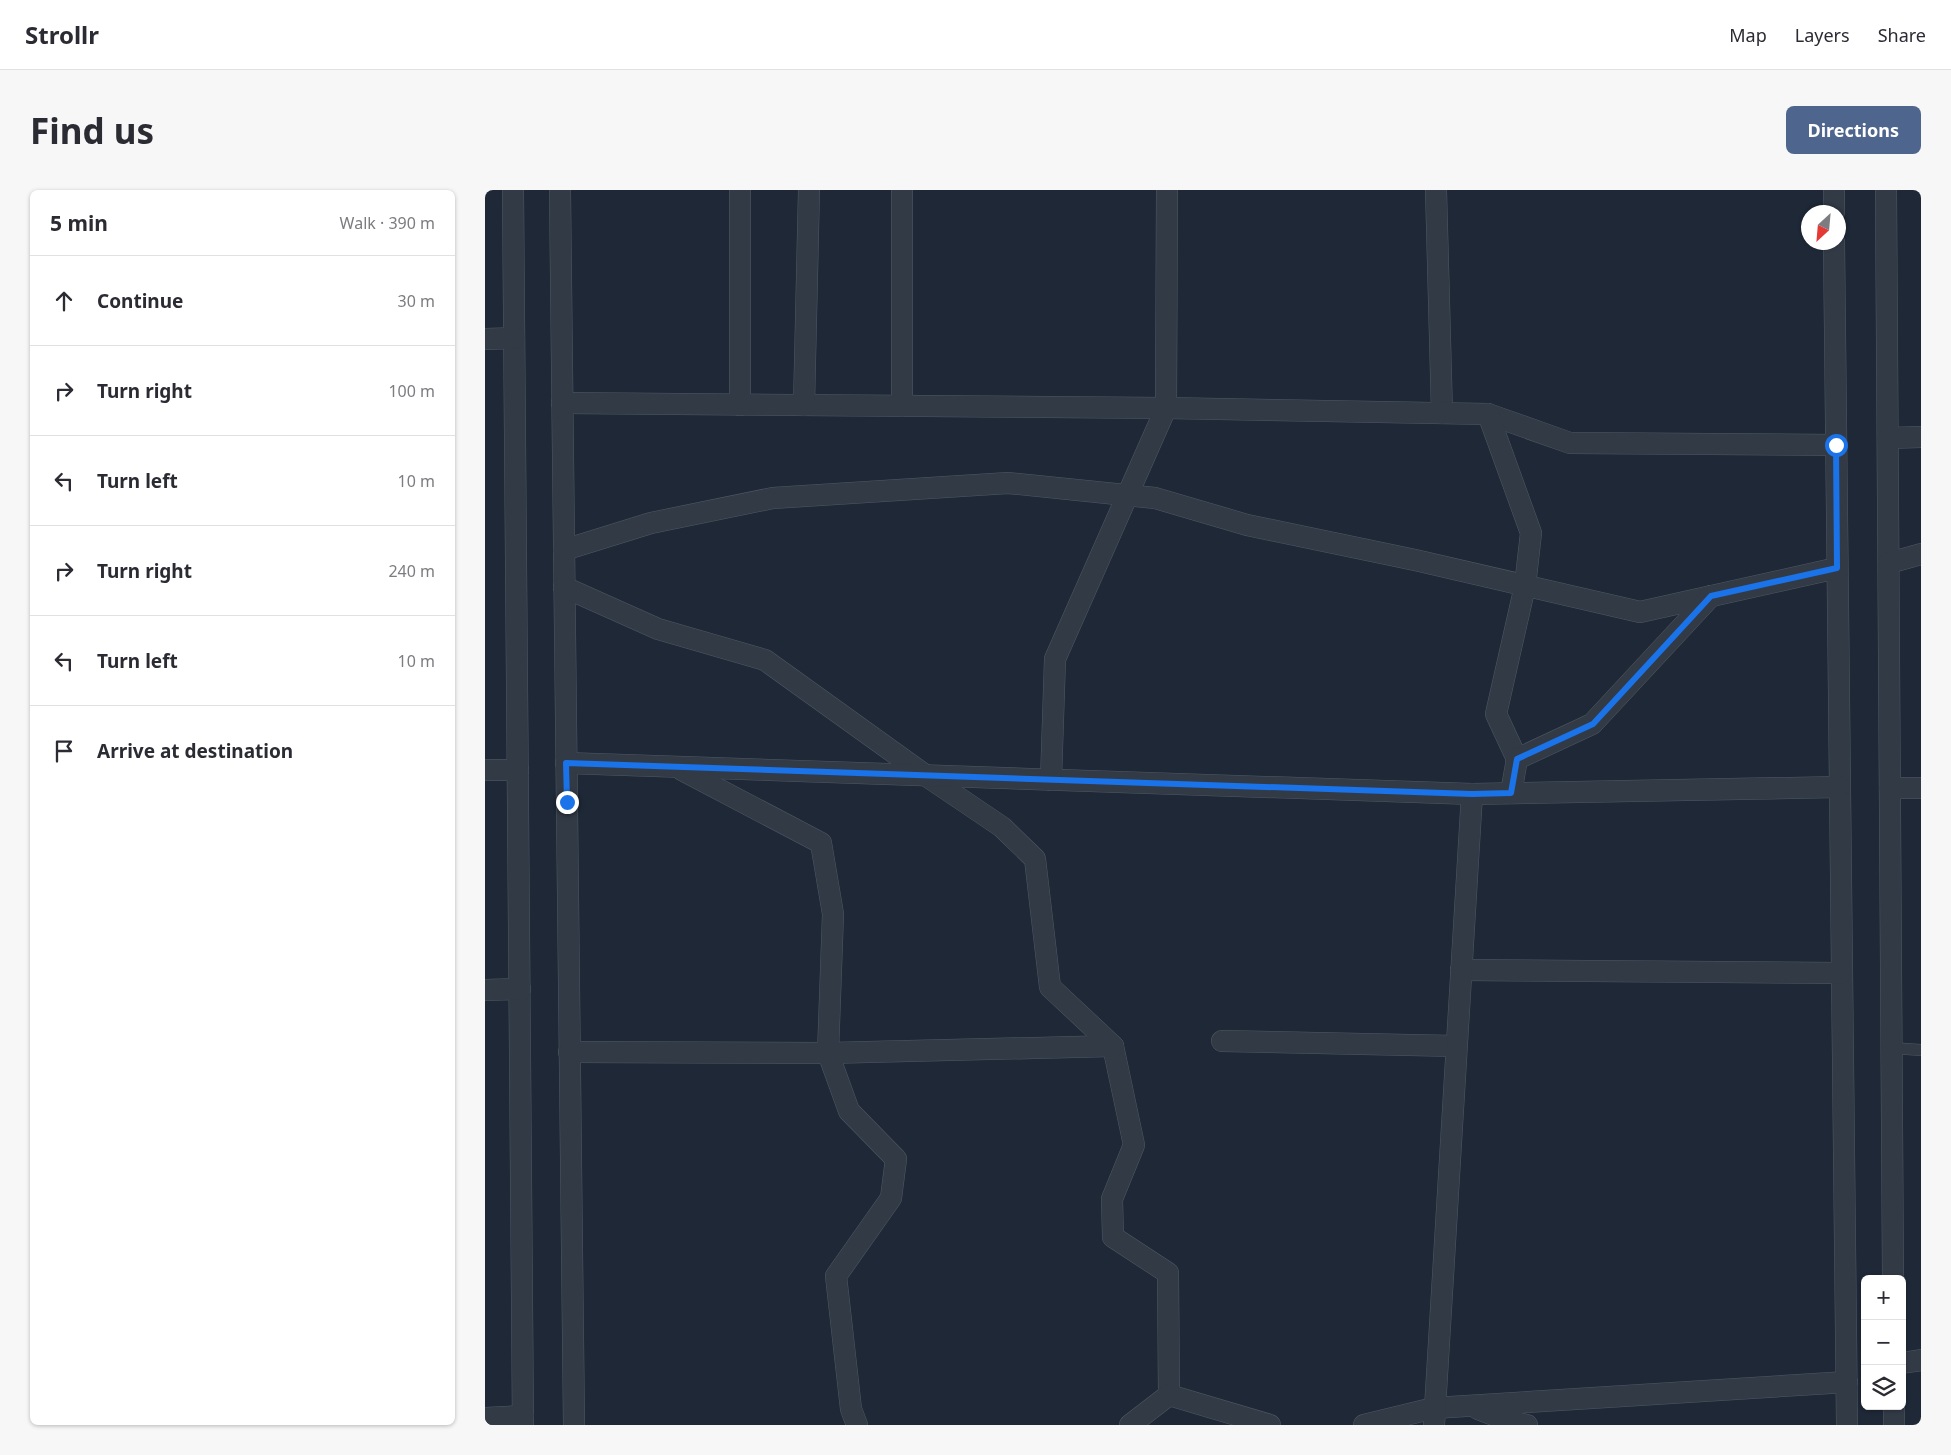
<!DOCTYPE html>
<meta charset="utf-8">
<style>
:root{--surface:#fff;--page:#f7f7f7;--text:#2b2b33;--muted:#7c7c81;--line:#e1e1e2;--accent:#4e658d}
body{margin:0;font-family:"Noto Sans",sans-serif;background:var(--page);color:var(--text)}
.controls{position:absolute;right:15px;bottom:15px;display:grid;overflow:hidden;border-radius:8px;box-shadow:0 1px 4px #0004}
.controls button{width:45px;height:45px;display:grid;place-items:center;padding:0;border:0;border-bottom:1px solid var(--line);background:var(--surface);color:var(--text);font:25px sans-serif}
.compass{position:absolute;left:1316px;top:15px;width:45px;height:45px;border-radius:50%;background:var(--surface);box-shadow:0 1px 4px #0004;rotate:206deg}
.stop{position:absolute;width:15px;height:15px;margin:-11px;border:4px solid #1a73e8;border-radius:50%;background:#fff}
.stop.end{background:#1a73e8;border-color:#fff;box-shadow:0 1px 5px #0008}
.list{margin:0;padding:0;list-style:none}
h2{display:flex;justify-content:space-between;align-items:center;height:65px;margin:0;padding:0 20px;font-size:21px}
h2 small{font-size:16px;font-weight:400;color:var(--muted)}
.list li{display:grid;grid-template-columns:32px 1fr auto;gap:15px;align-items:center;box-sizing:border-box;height:90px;padding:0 20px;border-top:1px solid var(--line)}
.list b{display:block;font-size:19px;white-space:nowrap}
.list em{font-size:16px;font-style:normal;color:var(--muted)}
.icon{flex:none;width:28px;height:28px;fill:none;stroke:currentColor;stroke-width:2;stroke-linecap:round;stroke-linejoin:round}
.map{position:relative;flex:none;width:1436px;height:1235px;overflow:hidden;border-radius:8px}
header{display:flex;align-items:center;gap:30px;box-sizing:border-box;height:70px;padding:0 25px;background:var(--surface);border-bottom:1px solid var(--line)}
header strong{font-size:24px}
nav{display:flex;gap:28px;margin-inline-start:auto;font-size:18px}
.intro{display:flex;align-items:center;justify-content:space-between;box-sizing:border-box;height:120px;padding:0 30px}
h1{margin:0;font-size:35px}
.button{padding:12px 22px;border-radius:8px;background:var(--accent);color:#fff;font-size:18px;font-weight:700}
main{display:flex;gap:30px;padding:0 30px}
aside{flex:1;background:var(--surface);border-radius:8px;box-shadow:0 1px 4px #0004}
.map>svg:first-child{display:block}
</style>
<header>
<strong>Strollr</strong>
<nav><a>Map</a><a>Layers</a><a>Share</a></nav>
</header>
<div class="intro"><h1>Find us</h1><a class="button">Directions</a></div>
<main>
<aside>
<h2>5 min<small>Walk · 390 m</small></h2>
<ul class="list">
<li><svg class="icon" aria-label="ahead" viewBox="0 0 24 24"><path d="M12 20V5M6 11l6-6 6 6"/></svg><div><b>Continue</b></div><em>30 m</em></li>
<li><svg class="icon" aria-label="right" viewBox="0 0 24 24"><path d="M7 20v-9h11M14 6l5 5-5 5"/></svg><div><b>Turn right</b></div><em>100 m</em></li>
<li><svg class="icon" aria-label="left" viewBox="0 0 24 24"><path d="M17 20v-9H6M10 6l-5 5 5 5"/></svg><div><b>Turn left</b></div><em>10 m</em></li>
<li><svg class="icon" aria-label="right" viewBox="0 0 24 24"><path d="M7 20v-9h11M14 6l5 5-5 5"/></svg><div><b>Turn right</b></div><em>240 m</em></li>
<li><svg class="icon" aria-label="left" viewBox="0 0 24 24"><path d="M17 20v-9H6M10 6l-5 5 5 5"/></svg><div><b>Turn left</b></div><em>10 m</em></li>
<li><svg class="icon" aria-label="arrive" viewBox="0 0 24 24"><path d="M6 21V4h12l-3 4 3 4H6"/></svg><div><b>Arrive at destination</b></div></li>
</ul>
</aside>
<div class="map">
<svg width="1436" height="1235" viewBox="0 0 1436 1235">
<rect width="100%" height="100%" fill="#1e2836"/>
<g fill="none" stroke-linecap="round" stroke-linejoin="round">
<defs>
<path id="service" d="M1407,858L1436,860"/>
<g id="minor">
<path d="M28,0L38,1235"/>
<path d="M75,0L89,1235"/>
<path d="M255,0V215"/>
<path d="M951,0L957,223"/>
<path d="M1349,0V22"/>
<path d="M1401,0L1408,1089"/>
<path d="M1349,52L1362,1235"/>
<path d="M0,149L29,148"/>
<path d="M77,213L681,218L1003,224L1085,253L1351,255"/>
<path d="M319,215L324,0"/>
<path d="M417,216V0"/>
<path d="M1003,224L1046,343L1040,396L1011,524L1032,569"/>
<path d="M1403,248L1436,247"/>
<path d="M79,360L166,333L288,308L523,293L670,308L762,335L930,370L1155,422L1352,378"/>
<path d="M1404,373L1436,364"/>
<path d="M79,397L173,439L280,470L440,585L517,637L550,669L565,797L628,856L649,955L627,1009L628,1047L683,1083L684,1205"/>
<path d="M81,573L987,604L1354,597"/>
<path d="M0,580H33"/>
<path d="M197,580L336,653L348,724L343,863L364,921L411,969L406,1008L351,1086L366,1219L372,1235"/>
<path d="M566,590L570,469L681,218L682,0"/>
<path d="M1405,598H1436"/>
<path d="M1026,603L1032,569L1107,534L1226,406"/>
<path d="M976,780L1356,783"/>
<path d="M0,800L35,799"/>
<path d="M737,851L971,856"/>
<path d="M84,862L343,863L628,856"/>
<path d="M1417,1173L1436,1170"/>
<path d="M1409,1216V1235"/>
<path d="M993,1219L1027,1232L1042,1235"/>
<path d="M0,1228L38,1226"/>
<path d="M645,1235L684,1205L785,1235"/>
<path d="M879,1235L949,1218L1362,1192"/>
<path d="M949,1235L987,604"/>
</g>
</defs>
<use href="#service" stroke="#4f5865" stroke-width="12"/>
<use href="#minor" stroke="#4f5865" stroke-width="22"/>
<use href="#service" stroke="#323a46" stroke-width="11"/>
<use href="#minor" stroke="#323a46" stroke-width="21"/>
</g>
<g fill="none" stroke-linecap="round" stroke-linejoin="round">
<path stroke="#1a73e8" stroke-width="6" d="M82,612L81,573L987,604L1026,603L1032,569L1108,534L1226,406L1352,378L1351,255"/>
</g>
</svg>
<div class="controls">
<button>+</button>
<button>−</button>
<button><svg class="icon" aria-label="layers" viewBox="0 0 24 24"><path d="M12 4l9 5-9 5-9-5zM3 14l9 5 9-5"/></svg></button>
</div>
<svg class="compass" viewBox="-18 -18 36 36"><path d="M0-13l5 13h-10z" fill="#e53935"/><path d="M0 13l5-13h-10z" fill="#7c7c81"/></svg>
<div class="stop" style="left:1351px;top:255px"></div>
<div class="stop end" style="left:82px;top:612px"></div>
</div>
</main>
